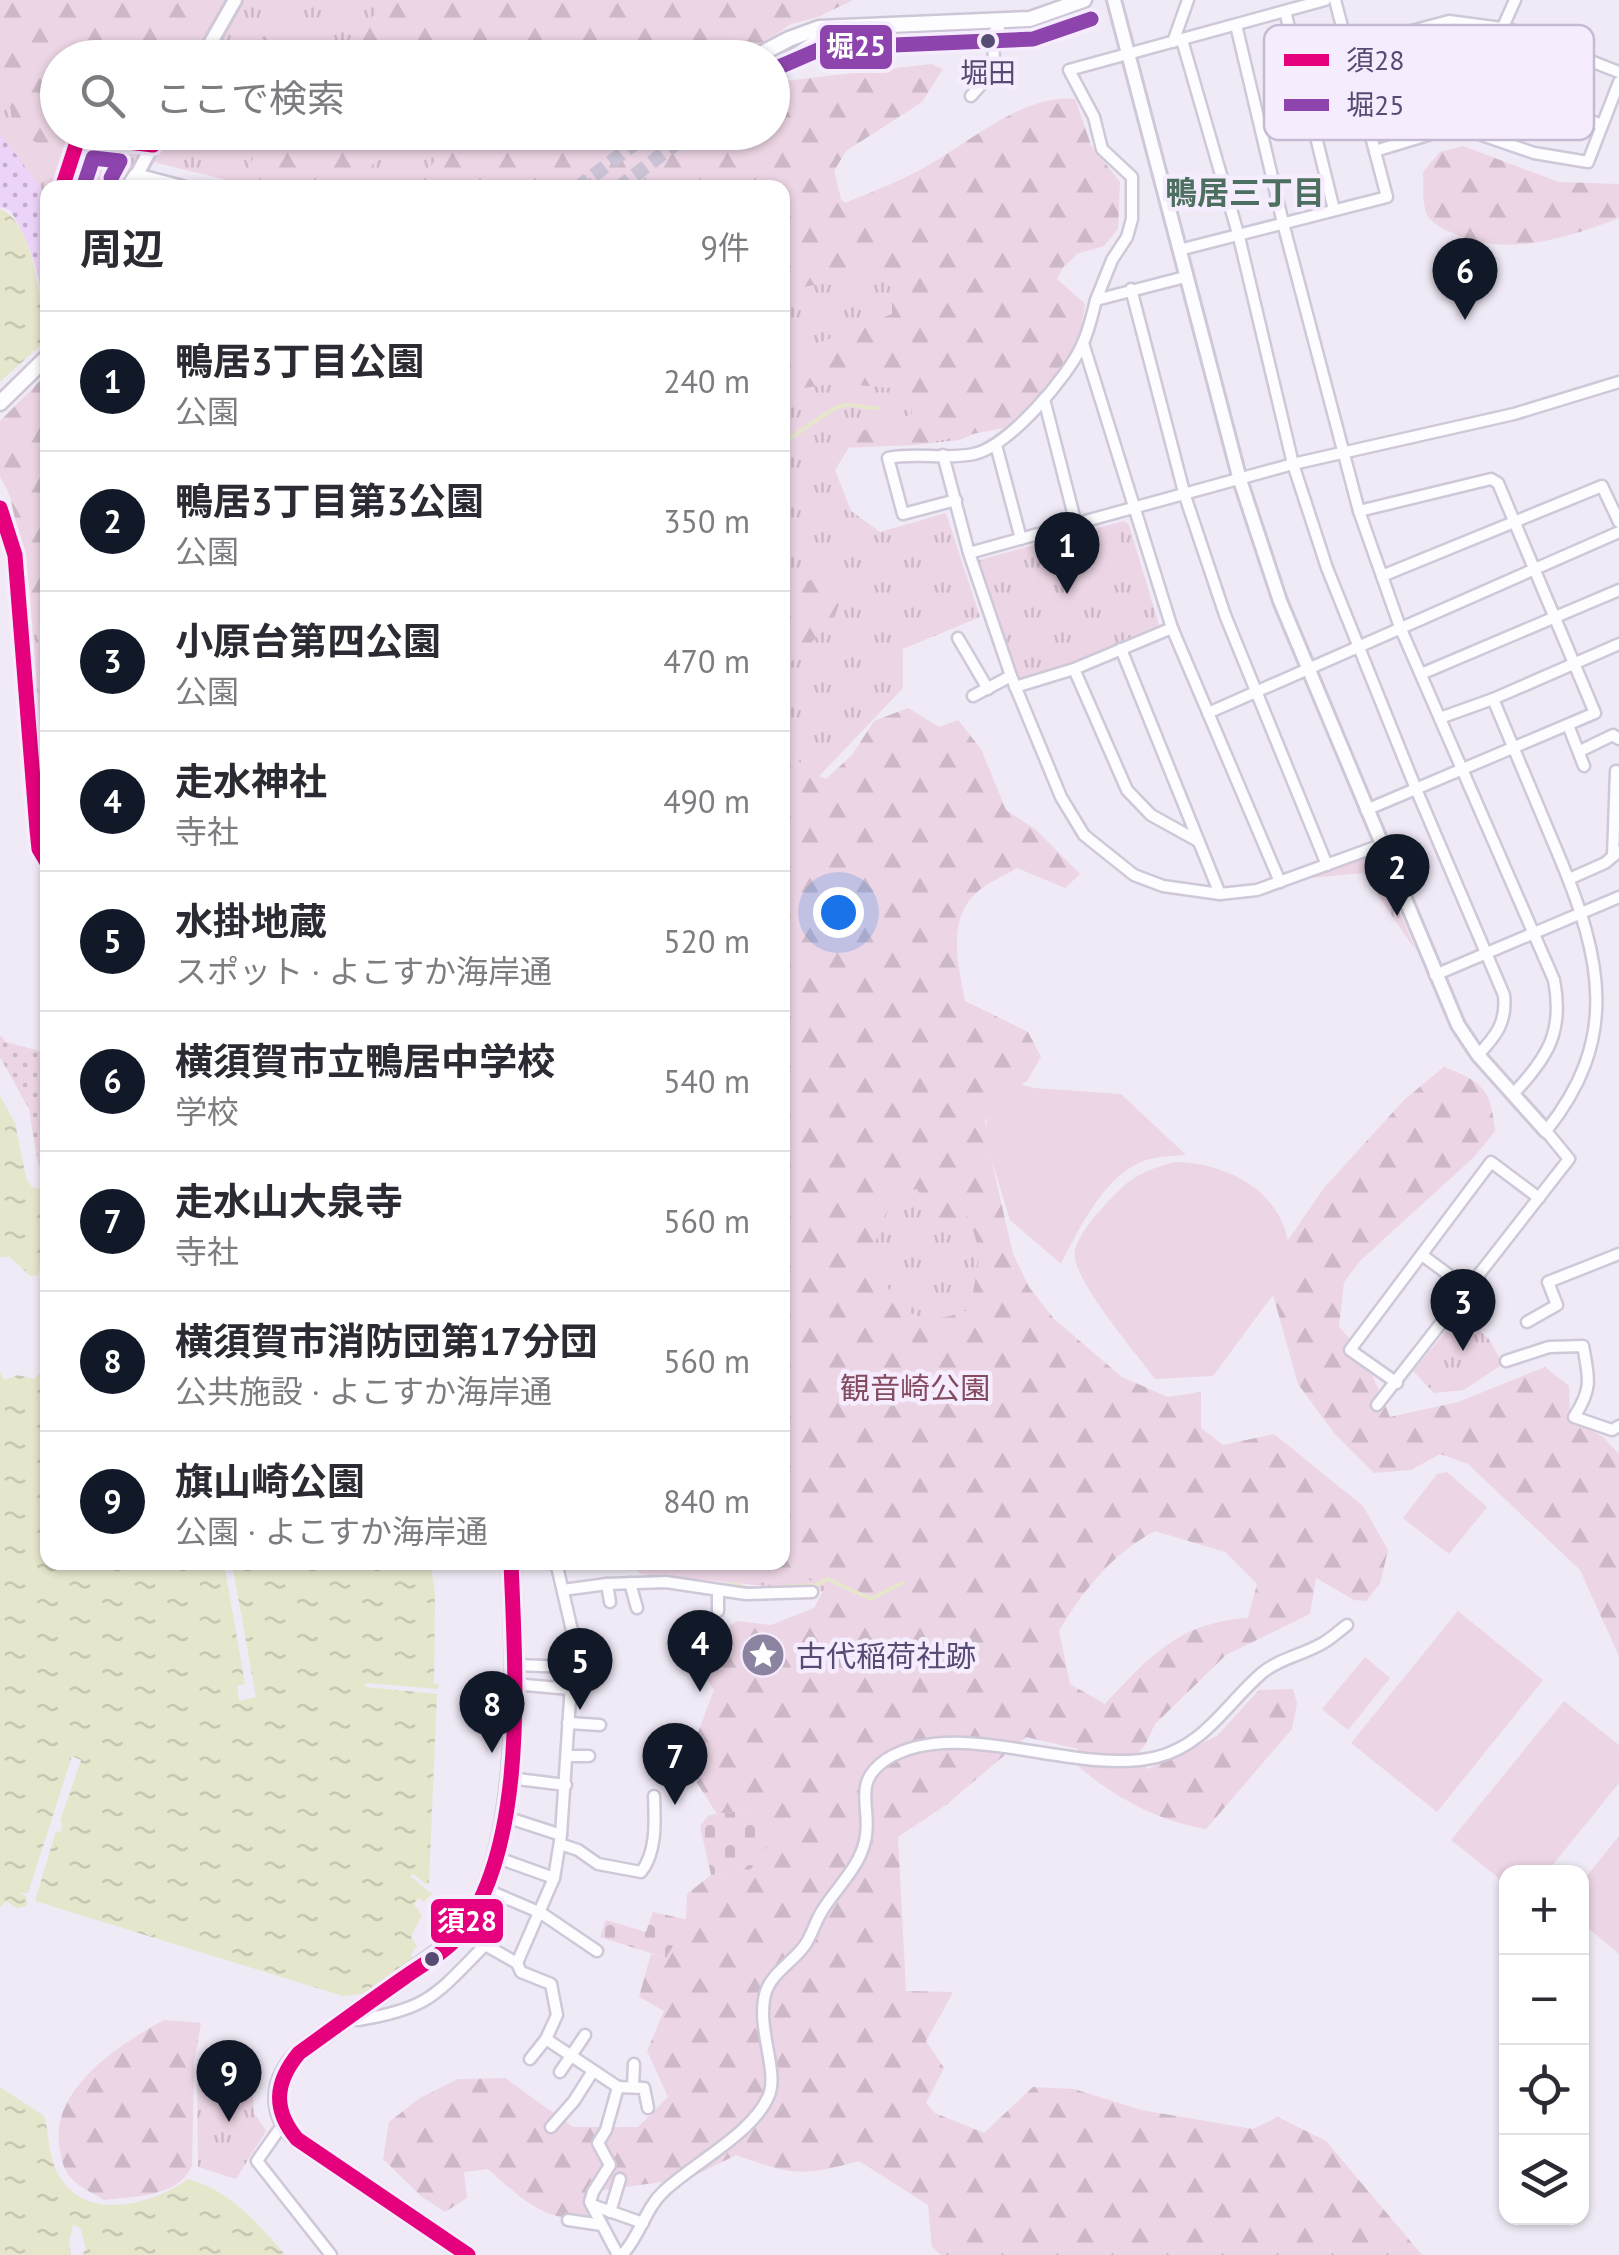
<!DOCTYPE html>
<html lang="ja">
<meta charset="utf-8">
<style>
:root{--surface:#fff;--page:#f7f7f7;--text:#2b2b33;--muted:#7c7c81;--line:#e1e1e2;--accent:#111827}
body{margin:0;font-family:"PT Sans","Noto Sans JP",sans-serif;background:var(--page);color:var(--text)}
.controls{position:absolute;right:30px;bottom:30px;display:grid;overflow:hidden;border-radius:20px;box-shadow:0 2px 8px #0004}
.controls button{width:90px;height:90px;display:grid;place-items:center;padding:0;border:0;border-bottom:2px solid var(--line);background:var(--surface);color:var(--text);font:50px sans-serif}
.you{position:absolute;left:838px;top:912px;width:35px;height:35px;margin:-25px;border:8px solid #fff;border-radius:50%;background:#1a73e8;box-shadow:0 0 0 15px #1a73e833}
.badge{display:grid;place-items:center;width:65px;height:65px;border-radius:50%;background:var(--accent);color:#fff;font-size:32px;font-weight:700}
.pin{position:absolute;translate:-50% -82px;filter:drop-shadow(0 2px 5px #0008)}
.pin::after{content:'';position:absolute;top:52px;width:35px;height:30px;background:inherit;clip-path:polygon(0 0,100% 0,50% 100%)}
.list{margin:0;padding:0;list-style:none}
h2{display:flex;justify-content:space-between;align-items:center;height:130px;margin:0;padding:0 40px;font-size:42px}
h2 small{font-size:32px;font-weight:400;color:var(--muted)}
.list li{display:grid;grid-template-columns:65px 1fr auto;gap:30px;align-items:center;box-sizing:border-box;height:140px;padding:0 40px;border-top:2px solid var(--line)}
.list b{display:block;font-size:38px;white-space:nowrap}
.list p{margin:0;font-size:32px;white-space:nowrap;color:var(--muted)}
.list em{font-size:32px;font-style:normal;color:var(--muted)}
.icon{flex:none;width:55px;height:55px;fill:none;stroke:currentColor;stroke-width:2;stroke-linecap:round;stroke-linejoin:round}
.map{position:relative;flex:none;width:1619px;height:2255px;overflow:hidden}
.search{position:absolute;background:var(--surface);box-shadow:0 2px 8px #0004;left:40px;top:40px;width:750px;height:110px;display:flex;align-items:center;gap:25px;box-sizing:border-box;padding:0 35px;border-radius:55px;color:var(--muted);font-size:38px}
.panel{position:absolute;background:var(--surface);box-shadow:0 2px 8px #0004;left:40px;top:180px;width:750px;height:1390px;border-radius:20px}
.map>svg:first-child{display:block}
</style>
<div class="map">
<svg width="1619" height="2255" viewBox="0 0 1619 2255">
<defs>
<pattern id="grass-tufts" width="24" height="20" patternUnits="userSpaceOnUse" patternTransform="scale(2.5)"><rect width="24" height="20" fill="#ecd5e4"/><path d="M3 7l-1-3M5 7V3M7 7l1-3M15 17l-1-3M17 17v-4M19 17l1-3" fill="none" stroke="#ccb8c7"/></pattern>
<pattern id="forest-firs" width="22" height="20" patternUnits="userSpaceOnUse" patternTransform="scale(2.5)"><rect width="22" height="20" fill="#ecd5e4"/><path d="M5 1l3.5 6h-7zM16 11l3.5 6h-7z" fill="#ccb8c7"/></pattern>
<pattern id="sand-dots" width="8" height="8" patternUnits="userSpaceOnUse" patternTransform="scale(2.5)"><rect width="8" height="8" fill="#ecd3f8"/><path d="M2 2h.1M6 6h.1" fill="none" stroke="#c2adcd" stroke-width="1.8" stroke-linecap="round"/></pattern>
<pattern id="cemetery-stones" width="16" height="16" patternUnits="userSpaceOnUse" patternTransform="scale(2.5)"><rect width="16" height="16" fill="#ecd5e4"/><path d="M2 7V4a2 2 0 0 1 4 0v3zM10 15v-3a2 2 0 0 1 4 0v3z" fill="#ccb8c7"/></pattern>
<pattern id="garden-dots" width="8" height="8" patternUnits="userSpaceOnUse" patternTransform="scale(2.5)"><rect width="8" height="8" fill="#ecd5e4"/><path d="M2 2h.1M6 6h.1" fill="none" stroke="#ccb8c7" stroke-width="1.8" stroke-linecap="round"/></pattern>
<pattern id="water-ripples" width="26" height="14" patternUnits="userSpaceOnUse" patternTransform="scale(2.5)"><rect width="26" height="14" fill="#e6e6cd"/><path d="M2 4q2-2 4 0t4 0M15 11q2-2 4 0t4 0" fill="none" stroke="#c7c7b3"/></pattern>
</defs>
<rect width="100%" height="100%" fill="#f0eaf6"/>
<g fill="url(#grass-tufts)">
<path d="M0,0H830L736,42L739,57L58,58V132H772L836,155L819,186L844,213L1086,245L1055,276L996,424L960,440L913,445L853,441L835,470L851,511L880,532L946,513L980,617L903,649V688L806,790L1009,1292L881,1597L640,1574L633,1563L782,1562V188L255,187L137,158L118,187L48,188L47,214L0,167Z"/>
<path d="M47,389V827L29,581Z"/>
<path d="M1124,521L1129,525L1159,625L1022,685L1018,683L977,564L979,560Z"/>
<path d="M1367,855L1378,860L1416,951L1363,873L1300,879Z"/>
<path d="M1460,1314L1489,1339L1503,1364L1464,1390L1434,1393L1413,1371Z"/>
<path d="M197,2073L252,2085L254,2113L266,2131L236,2179L198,2167Z"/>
</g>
<g fill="url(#forest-firs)" fill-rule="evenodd">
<path d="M0,0H218L180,57L58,58V132L64,133L59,160L15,127L0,69Z"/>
<path d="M374,0H853L818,17L791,24L759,47L764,57L331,58L376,13Z"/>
<path d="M291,29L324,57H272L262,37Z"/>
<path d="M931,64L943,69L922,102L846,151L834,171L841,199L845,203C869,193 893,184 916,172C964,148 1021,93 1075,99L1091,145L1120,182L1118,229L1104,246L1069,256L1057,279L1085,304L1078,351L1014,426L916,445L840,448L844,437L912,414L909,390L838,383L783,391V341L793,353L892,314V289L880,275L783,290L782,188L416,187L439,155L416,137L373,164L358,187H257L217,174L249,168L263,133L772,132L773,75L776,82Z"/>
<path d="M1463,146L1559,182L1619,184V218C1564,239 1506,258 1450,232C1440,227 1430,223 1426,212C1422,201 1424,184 1423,172L1440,152Z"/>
<path d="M47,374V598L32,599L10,496L0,476V421Z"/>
<path d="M836,570L849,576L833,621L783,670V591Z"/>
<path d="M908,708L939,727L958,720L981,749L1006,810L1036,830L1080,874L1065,888L1017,868C1004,876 986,883 975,894C946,923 959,966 965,1001L1028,1032L1041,1057L1027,1081L996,1101L985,1121L990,1154L1013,1254L1029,1287L1054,1319L1122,1377L1168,1397L1201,1392V1428L1223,1445L1274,1434L1363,1506L1388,1550L1380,1584L1366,1601L1354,1600L1316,1578L1310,1614L1226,1655L1155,1724L1145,1745L1135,1756L1148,1769L1217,1736L1259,1690L1293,1689L1297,1703L1292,1729L1206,1829C1158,1821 1116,1798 1079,1767L1078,1749L1026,1737L946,1805L898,1837L906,1991L953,1992L926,2041L944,2068L926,2103L935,2113L984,2133L1033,2087L1074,2089L1141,2110L1253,2129L1278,2117L1326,2141L1422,2255H941L932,2247L928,2205L859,2161C800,2177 792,2175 736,2155L690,2178L597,2191L590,2215C549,2228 516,2194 488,2169L464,2172L467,2198L445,2212L422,2197L383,2159L389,2122L420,2098L458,2079L505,2078L573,2127H638L668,2097L647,2051L664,2011L639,1997L651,1954L666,1958L686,1918L687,1894L711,1875L751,1869L758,1809L717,1814L692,1775L694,1743L714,1690L689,1654L737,1621L771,1625L814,1608L825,1587L801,1576L744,1570L708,1574L629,1563L782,1562L783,742L785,741L805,770L826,779L852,755L874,721ZM917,1189L939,1229L969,1216L980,1254L970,1309C909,1335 891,1303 872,1250L895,1193ZM1155,1531L1225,1552L1257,1584L1248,1618C1179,1622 1149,1657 1105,1704L1070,1684L1059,1631C1083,1590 1113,1553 1155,1531Z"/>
<path d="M1444,1067C1483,1082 1491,1089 1495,1131L1474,1157L1361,1260L1344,1282L1339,1327L1363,1353L1390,1417L1458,1402L1545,1367L1569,1386L1570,1418L1603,1437L1619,1454V1656L1580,1570L1468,1464L1440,1454L1411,1470L1374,1473L1334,1433L1298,1384L1270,1284L1284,1246L1324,1188L1404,1100Z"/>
<path d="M164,2020L201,2023L194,2062L192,2166C177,2198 134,2196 104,2200C94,2194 81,2188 72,2179C64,2170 62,2162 60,2151C47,2090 119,2045 164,2020Z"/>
</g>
<path fill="url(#sand-dots)" d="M0,133L47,196V336C43,289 35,249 10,210L0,207Z"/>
<g fill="url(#cemetery-stones)">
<path d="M758,1809L767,1847L751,1869L711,1875L700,1826L709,1815Z"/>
<path d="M653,1912L688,1920L666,1958L600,1937L606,1920L646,1932Z"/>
</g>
<path fill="url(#garden-dots)" d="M0,1035L6,1042L47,1053V1169L41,1170L38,1164L29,1109L0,1057Z"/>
<g fill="#ecd5e4">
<path d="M1119,533L1128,564L1077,579L1068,548Z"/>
<path d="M1008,1081L1034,1088L1121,1094L1186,1155C1175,1156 1164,1156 1154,1158C1108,1167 1080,1227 1061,1264L1010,1220L985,1138L988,1109L995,1095Z"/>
<path d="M1176,1162C1220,1163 1269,1184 1285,1229C1289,1242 1289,1257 1292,1269L1213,1376L1155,1379C1138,1355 1068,1275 1075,1250C1080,1232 1093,1218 1105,1205C1128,1179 1142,1170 1176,1162Z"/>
<path d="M1447,1472L1487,1507L1449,1554L1403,1518L1437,1474Z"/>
<path d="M1458,1611L1543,1680L1437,1812L1351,1743Z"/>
<path d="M1365,1657L1390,1678L1348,1730L1322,1709Z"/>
<path d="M1564,1701L1619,1745V1783L1547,1872H1506V1884L1451,1840Z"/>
<path d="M1619,1836V1954L1582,1923V1882Z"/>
</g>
<g fill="url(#water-ripples)">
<path d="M0,209C35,222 42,309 44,342L0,382Z"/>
<path d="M0,1096L15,1123L26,1178L32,1187L41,1189L48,1245L38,1275L30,1276L10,1257H0Z"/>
<path d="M47,1364L48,1562L224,1563L245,1684L237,1686L239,1701L256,1697L232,1563H430L435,1593L434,1683L439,1685L438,1689L366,1683L365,1687L437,1694L429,1882L427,1885L413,1874L410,1876L432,1894L424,1902L419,1898L414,1904L422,1915L411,1937L417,1946L411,1954L414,1960L362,1994L343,1996L35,1901L56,1831L61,1832L62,1823L60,1821L81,1760L72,1756L28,1893H20L26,1896L27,1906L17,1908L6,1901L0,1908V1372L4,1380L18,1375L34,1379Z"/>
<path d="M0,2087L44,2116C49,2131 48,2147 53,2162C74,2225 147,2208 188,2179C229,2190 259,2224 285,2255H82L86,2249L81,2229L73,2224L69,2242L71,2255H0Z"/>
</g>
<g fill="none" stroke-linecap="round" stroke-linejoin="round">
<g stroke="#e6e6cd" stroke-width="4">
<path d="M782,442C800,435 831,406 845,405C855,404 866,409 877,408"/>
<path d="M709,1584L738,1585L749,1589"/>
<path d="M768,1588L816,1585L827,1579L871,1599L902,1583"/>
</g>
<g stroke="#cac2d5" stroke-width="14" stroke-dasharray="14 7" stroke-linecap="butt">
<path d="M577,188L650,132"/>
<path d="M618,188L691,132"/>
</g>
<defs>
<g id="minor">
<path d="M1285,11L1334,210"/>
<path d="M1236,25L1283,223L1359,511L1400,627L1554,980C1564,1031 1548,1057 1514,1093"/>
<path d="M1503,27L1515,0"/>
<path d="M1182,40L1239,237L1293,464L1327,568L1416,789L1504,995C1507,1022 1496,1036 1478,1055"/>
<path d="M1173,42L1188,0"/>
<path d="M1347,48L1449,21L1509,29L1619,72"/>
<path d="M971,96L995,69L992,34L999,28L998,21"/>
<path d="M1361,100L1457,76L1488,83L1602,125"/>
<path d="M1470,131L1509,29"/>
<path d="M1375,151L1441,131H1470L1534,153L1588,162L1619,82"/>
<path d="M1179,250L1387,197L1335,0"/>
<path d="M1131,289L1185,496L1225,615L1327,865"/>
<path d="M1096,300L1112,260L1127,237L1132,219V177L1102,149L1094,117L1069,70L1325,0"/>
<path d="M1083,343L1172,628L1280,882"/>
<path d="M1044,399L1076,524"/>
<path d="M996,445L1021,539"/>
<path d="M943,455L969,553L1011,676L1061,797L1084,835L1134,875L1163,886L1220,894L1257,890L1381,845"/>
<path d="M956,500L903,514L888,458C916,452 946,460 974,454C1009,446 1068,377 1082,345C1089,331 1092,315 1096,300L1185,277"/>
<path d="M1359,511L1491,479L1498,483L1595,713L1366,810"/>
<path d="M969,553L1293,464L1514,414L1619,382"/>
<path d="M1382,576L1602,486L1619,522"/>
<path d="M958,638L988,689"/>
<path d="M1121,649L1220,894"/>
<path d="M1074,669L1127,790L1151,815L1198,841"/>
<path d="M1421,674L1619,590"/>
<path d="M1015,687L1074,669L1172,628"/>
<path d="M973,696L1011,676"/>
<path d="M1208,713L1619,532"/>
<path d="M1440,718L1493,699L1619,644"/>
<path d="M1568,725L1584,766"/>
<path d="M1580,751L1613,735L1619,739"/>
<path d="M1613,856L1616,771"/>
<path d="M1569,879L1605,863L1618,852"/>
<path d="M1435,975L1619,897"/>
<path d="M1422,1255L1468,1289"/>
<path d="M1527,1322L1557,1305L1548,1282L1619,1254"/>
<path d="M1506,1361L1549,1347L1583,1346C1589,1378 1593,1388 1574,1417L1612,1430L1619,1426"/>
<path d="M1397,1383L1350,1350L1491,1162L1539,1198"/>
<path d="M1377,1405L1569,1159L1546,1131C1619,1040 1603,961 1559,856C1537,804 1515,751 1493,699"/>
<path d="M630,1583L637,1608"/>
<path d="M607,1584L610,1602"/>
<path d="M563,1590L607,1584L666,1582L746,1594L812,1592"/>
<path d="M718,1591V1611"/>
<path d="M515,1665L572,1667"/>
<path d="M514,1684L570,1689"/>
<path d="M568,1723L600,1725"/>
<path d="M567,1756H589"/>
<path d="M509,1778L566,1785"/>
<path d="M506,1817L561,1835"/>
<path d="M560,1844L578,1850L598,1864L641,1872C657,1852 655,1821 654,1796"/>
<path d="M498,1858L554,1878"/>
<path d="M485,1889L541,1913L597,1951"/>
<path d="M462,1932L517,1963L554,1878L561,1835L574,1639L556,1562"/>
<path d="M517,1963L521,1972L551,1984L557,2015L546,2039L618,2087L606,2130L598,2143L610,2165L593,2192L590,2202L618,2255"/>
<path d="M352,2016L358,2020C428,2009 436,1995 484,1946"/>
<path d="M530,2059L546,2039"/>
<path d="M560,2072L585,2035"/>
<path d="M618,2087L644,2088L648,2108"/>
<path d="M633,2087L634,2064"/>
<path d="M285,2126L278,2131L257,2161L331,2255"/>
<path d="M551,2127L574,2101L593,2071"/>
<path d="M592,2205L643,2223"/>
<path d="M610,2212L620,2179"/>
<path d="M568,2220L602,2225"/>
<path d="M622,2255C640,2236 645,2209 663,2192C692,2164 754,2133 769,2095C779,2070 755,2026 766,1991C773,1972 793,1962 805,1945C812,1935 815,1922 822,1911C836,1888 859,1868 865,1841C873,1808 850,1783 887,1759C959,1715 1076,1777 1157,1757C1205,1745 1227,1703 1262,1673C1280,1658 1303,1655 1323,1643C1332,1638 1339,1631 1347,1625"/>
</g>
<g id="tertiary">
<path d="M1114,0L1240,480L1280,601L1458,1025L1478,1055L1546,1131"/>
<path d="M202,58L235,0"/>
<path d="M136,176L160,132"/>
</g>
<g id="secondary">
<path d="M753,58L789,39L819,28L1030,19L1084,0"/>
<path d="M772,71L816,43L850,32"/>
<path d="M128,188L136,176L182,188"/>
<path d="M0,403L48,356"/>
<path d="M0,508L15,555L37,830L39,849L48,865"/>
</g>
<path id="trunk" d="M468,2255L297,2139C270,2111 273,2081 299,2053L452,1943C528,1866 515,1665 511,1562"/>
</defs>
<use href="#minor" stroke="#cec8d8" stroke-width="15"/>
<use href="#tertiary" stroke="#cec8d8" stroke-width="18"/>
<use href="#secondary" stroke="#cdc6d7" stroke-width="19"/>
<use href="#trunk" stroke="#cbc6d5" stroke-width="22"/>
<use href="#minor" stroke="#fdfcfe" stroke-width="10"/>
<use href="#tertiary" stroke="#fdfcfe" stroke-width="12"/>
<use href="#secondary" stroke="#fdfcfe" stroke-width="14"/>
<use href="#trunk" stroke="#eae5f1" stroke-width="18"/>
<defs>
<g id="bus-1">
<path d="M62,188L77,142L86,137L153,145"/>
<path d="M0,508L15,555L37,830L39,849L48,864"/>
<path d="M468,2255L297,2139C272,2109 275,2082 299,2053C334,2028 369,2002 405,1977C420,1966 441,1955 454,1941C530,1854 515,1671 511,1562"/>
</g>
<g id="bus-2">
<path d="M772,70L823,48L1033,39L1091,19"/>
<path d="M83,188L93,158L120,161L111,178"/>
</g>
</defs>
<use href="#bus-1" stroke="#f5ecfe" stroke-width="22"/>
<use href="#bus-2" stroke="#f5ecfe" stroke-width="22"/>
<use href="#bus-1" stroke="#e5007d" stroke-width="15"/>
<use href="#bus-2" stroke="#8e44ad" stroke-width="15"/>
</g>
<defs>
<symbol id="sight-disc" viewBox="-11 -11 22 22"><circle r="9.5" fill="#8c83a1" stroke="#f5ecfe"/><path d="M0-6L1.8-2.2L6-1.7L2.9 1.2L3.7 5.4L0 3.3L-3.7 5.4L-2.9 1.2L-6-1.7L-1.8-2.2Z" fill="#fff"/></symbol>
</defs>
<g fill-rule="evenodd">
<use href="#sight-disc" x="738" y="1630" width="50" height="50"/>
</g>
<g fill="#564b73" stroke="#f5ecfe" stroke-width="4">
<circle cx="988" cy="41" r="9"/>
<circle cx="432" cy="1959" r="9"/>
</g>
<g text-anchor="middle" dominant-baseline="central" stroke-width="9" stroke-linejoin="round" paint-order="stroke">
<g font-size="28" fill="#564b73" stroke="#f5ecfe">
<text x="988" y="72">堀田</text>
</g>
<g font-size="30" fill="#844a60" stroke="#f5ecfe">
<text x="915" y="1387">観音崎公園</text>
</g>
<g font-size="30" fill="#564b73" stroke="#f5ecfe" text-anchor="start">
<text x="796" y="1655">古代稲荷社跡</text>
</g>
<g font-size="32" font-weight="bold" fill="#4d6f60" stroke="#f5ecfe">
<text x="1245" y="192">鴨居三丁目</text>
</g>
</g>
<rect x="1264" y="25" width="330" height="115" rx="15" fill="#f5ecfe" stroke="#c5bcd4" stroke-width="2.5"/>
<rect x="1284" y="54" width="45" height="12" fill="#e5007d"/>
<rect x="1284" y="99" width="45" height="12" fill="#8e44ad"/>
<g font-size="28" fill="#564b73">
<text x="1346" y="70">須28</text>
<text x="1346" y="115">堀25</text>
</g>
<g stroke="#f5ecfe" stroke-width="4">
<rect x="818" y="23" width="76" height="48" rx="10" fill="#8e44ad"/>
<rect x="429" y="1897" width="76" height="48" rx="10" fill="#e5007d"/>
</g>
<g font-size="28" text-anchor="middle" font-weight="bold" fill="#fff">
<text x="856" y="56">堀25</text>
<text x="467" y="1931">須28</text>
</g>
</svg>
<div class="controls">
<button>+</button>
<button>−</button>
<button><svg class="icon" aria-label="locate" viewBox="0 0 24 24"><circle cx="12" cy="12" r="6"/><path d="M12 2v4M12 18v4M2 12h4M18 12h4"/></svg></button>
<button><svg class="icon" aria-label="layers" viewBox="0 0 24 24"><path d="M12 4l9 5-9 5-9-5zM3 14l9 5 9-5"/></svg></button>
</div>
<div class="you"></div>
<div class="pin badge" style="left:1067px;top:594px">1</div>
<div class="pin badge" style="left:1397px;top:916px">2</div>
<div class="pin badge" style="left:1463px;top:1351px">3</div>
<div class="pin badge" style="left:700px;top:1692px">4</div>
<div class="pin badge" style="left:580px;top:1710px">5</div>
<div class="pin badge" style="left:1465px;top:320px">6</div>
<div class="pin badge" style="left:675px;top:1805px">7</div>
<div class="pin badge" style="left:492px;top:1753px">8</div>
<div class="pin badge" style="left:229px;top:2122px">9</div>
<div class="search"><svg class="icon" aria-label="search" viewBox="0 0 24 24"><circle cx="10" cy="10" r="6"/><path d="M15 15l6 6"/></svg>ここで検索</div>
<section class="panel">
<h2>周辺<small>9件</small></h2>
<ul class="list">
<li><span class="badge">1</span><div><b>鴨居3丁目公園</b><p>公園</p></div><em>240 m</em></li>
<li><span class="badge">2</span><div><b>鴨居3丁目第3公園</b><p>公園</p></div><em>350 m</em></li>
<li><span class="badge">3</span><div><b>小原台第四公園</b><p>公園</p></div><em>470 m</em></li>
<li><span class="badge">4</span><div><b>走水神社</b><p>寺社</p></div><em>490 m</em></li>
<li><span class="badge">5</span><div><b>水掛地蔵</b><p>スポット · よこすか海岸通</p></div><em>520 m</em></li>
<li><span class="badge">6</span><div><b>横須賀市立鴨居中学校</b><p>学校</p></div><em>540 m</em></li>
<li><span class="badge">7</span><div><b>走水山大泉寺</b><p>寺社</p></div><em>560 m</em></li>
<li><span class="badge">8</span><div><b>横須賀市消防団第17分団</b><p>公共施設 · よこすか海岸通</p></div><em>560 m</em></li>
<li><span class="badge">9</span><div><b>旗山崎公園</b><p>公園 · よこすか海岸通</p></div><em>840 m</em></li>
</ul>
</section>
</div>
